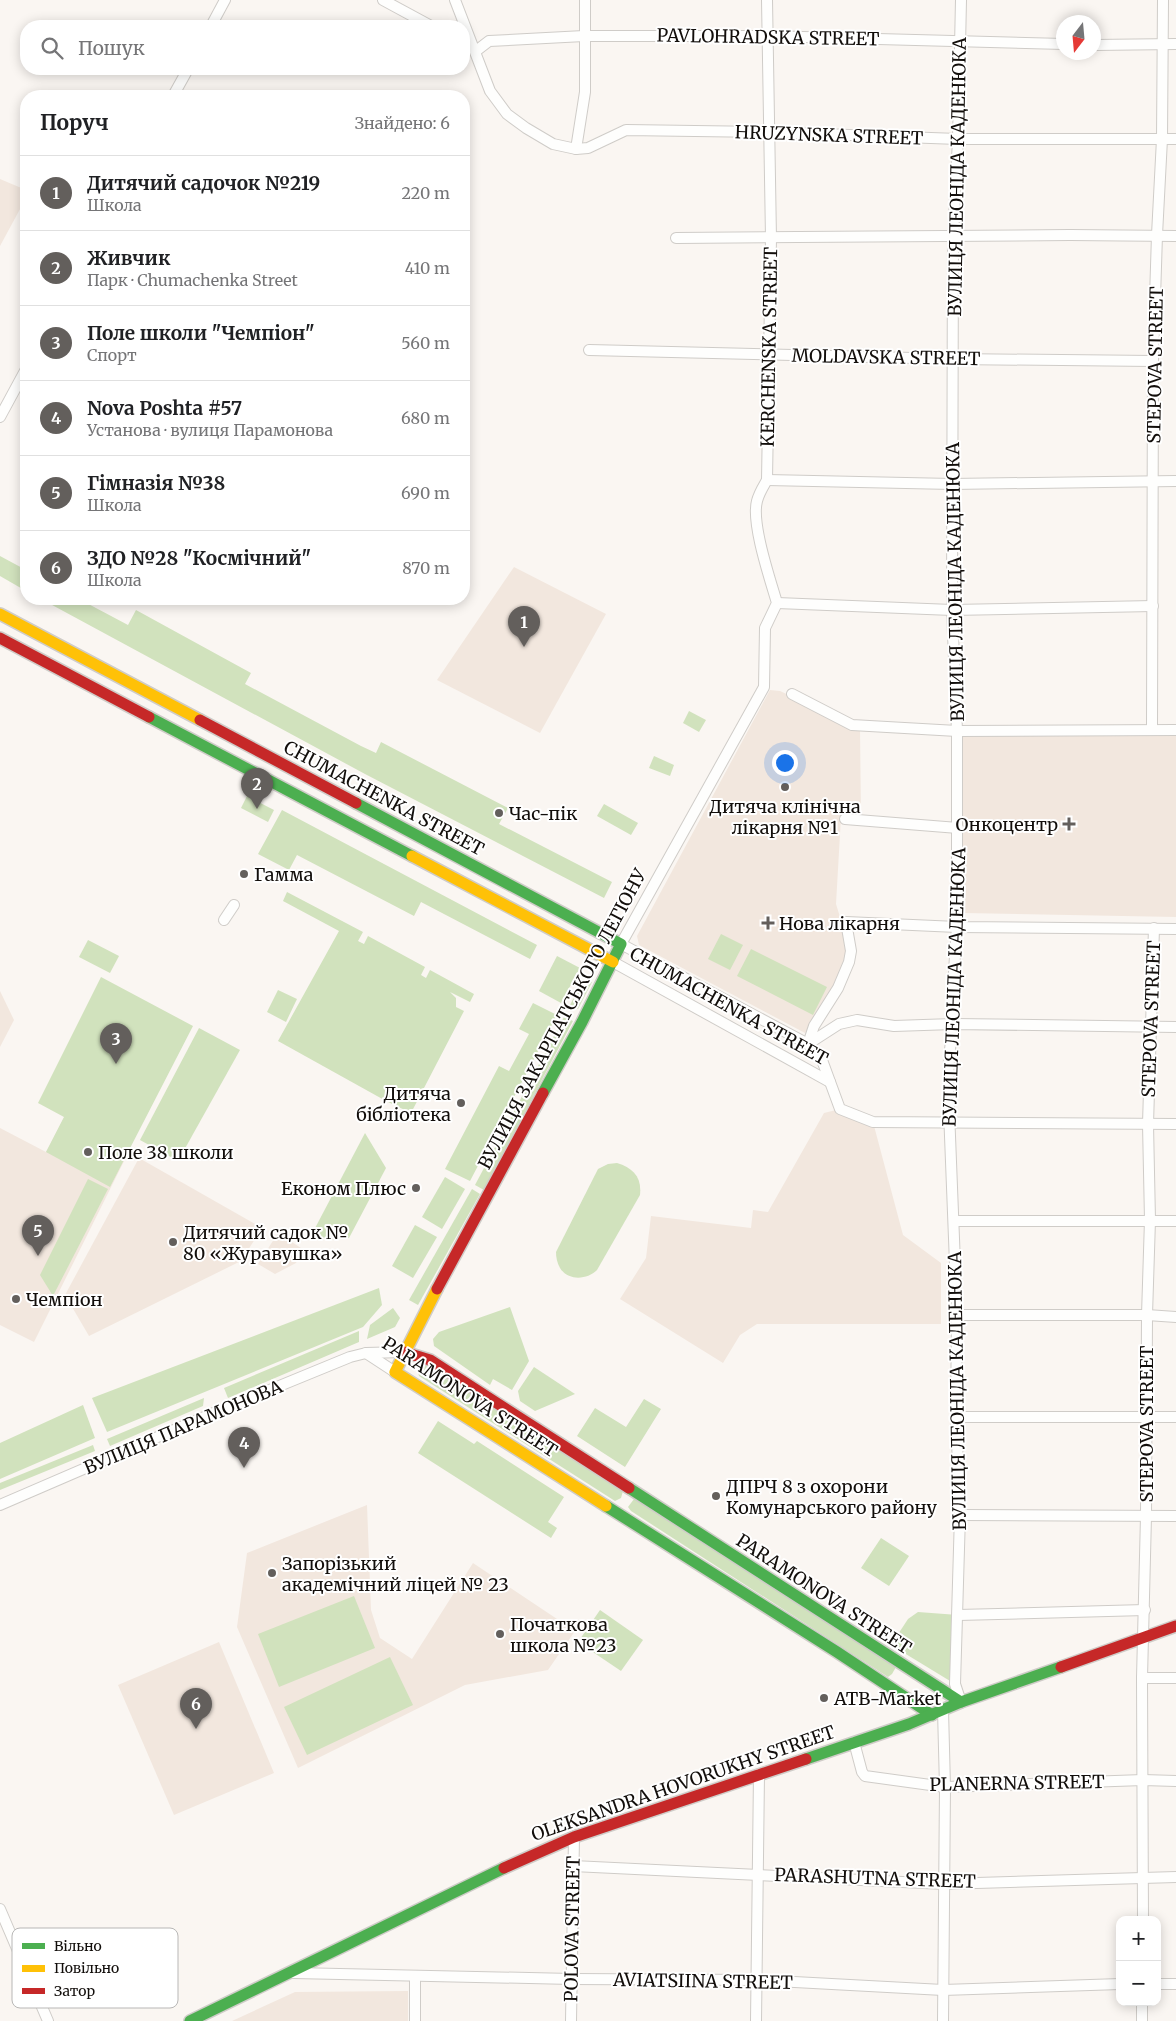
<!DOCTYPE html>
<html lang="uk">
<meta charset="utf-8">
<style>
:root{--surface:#fff;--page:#f6f6f6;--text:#202124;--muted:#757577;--line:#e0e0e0;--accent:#635f5c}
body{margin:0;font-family:Merriweather,serif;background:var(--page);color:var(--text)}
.controls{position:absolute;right:15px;bottom:15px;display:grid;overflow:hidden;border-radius:10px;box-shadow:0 2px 12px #0003}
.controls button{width:45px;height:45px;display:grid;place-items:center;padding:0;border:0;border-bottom:1px solid var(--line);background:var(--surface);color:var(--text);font:25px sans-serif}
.compass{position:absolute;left:1056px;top:15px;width:45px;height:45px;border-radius:50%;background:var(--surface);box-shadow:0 2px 12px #0003;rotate:196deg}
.you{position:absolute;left:784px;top:762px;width:18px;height:18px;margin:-12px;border:4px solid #fff;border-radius:50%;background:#1a73e8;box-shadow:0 0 0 8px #1a73e833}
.badge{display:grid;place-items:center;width:32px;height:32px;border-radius:50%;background:var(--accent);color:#fff;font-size:16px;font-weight:700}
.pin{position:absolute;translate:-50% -41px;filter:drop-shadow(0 1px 2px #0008)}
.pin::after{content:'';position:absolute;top:26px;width:18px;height:15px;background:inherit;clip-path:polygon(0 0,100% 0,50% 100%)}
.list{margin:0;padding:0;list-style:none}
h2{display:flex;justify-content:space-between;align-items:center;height:65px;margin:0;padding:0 20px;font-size:21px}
h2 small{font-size:16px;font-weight:400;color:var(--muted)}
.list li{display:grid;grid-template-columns:32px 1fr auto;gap:15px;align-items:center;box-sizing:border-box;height:75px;padding:0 20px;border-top:1px solid var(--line)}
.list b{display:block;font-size:19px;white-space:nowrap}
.list p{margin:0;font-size:16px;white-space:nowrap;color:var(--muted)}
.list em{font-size:16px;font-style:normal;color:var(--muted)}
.icon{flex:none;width:28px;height:28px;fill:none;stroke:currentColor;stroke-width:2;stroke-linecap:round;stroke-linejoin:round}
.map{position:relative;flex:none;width:1176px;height:2021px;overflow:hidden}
.search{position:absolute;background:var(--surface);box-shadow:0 2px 12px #0003;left:20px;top:20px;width:450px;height:55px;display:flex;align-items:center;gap:12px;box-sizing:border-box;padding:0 18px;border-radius:20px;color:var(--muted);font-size:19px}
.panel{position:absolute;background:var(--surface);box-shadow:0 2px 12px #0003;left:20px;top:90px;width:450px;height:515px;border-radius:20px}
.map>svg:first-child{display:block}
</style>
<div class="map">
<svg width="1176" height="2021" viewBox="0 0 1176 2021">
<rect width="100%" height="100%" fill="#faf6f2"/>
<g fill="#f2e7de">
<path d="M0,179L26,190V198L0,246Z"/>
<path d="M514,567L606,614L540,733L437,680Z"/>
<path d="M770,690L780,691L860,728L861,818L841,817L836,904L848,943L839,979L805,1033L639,945L637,936Z"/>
<path d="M963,735L1176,736V917L963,913Z"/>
<path d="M0,991L14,1020L0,1047Z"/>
<path d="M840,1109L873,1122L903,1235L941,1263V1324H757L740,1335L723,1363L620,1299L646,1258L651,1216L751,1228L753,1210L768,1212L824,1113Z"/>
<path d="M65,1116L129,1151L34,1342L0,1325V1128L46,1152Z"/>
<path d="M139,1158L262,1228L241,1261L89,1336L65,1295Z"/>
<path d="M278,1233L304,1250L296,1263L275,1274L258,1264Z"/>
<path d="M367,1505L371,1610L380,1638L412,1659L473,1563L575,1631L548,1670L465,1685L298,1768L237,1627L247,1553Z"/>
<path d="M219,1642L274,1773L174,1815L118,1685Z"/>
<path d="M408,1991V2021H232L295,1992Z"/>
</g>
<g fill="#d1e2bd">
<path d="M0,556L26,570V591L0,576Z"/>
<path d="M41,599H79L128,625L136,610L251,673L245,684L361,746L376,753L381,742L508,808L499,824L612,882L604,898L365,774Z"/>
<path d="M689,711L706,720L699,732L683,723Z"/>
<path d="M654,756L674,765L670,776L649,768Z"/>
<path d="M247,796L274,810L268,822L241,808Z"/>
<path d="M604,804L638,823L631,835L597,816Z"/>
<path d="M282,810L537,945L530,959L421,902L414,916L297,855L289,870L258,854Z"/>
<path d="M287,892L363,932L358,941L364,944L368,936L425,967L421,975L426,978L430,970L474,994L470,1002L450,992L456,998V1007L464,1011L411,1113L386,1101L278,1041L339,931L283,901Z"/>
<path d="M721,934L743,945L730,970L708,959Z"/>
<path d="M88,940L119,956L110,973L79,957Z"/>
<path d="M751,949L827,987L813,1015L737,976Z"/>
<path d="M557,956L580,968L561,1003L539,991Z"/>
<path d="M101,977L193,1026L110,1187L46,1152L64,1117L38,1103Z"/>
<path d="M584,978L592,982L578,1009L570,1005Z"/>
<path d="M278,990L297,999L286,1022L267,1012Z"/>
<path d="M533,1003L557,1015L470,1181L445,1169L499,1066L509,1071L529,1034L519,1029Z"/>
<path d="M564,1017L573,1021L484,1190L475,1185Z"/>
<path d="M199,1028L240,1050L178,1161L140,1140Z"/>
<path d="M365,1133L386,1168L349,1238L328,1240L313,1232Z"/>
<path d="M617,1163C633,1168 642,1177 640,1195L597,1270C587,1280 568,1281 560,1268C557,1263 556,1257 556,1252L598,1169L608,1164Z"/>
<path d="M445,1177L465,1189L442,1229L422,1217Z"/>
<path d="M88,1179L108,1189L53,1296L40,1275Z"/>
<path d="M472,1189L480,1194L418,1305L409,1300Z"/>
<path d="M415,1225L437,1237L413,1278L392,1266Z"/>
<path d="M379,1288L382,1305L363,1327L107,1432L92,1398Z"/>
<path d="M510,1307L529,1361L512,1390L493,1379L490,1385L434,1346L433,1339L439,1332Z"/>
<path d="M393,1308L400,1318L395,1327L367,1339L370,1325Z"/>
<path d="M359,1331V1342L228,1398L224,1388Z"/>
<path d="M421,1366H426L623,1491L621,1498L615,1501L419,1376L418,1372Z"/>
<path d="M534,1367L575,1394L535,1411L520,1401L518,1391Z"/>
<path d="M204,1398L203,1406L110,1446L107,1439Z"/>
<path d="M644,1399L661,1409L625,1467L577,1436L595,1408L626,1427Z"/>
<path d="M83,1405L95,1438L0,1479V1443Z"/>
<path d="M438,1421L474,1444L477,1441L564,1497L548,1522L557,1528L551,1538L418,1453Z"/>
<path d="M93,1445L95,1451L0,1490V1483Z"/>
<path d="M634,1499L896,1667L892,1674L888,1677L631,1511L628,1507Z"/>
<path d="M881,1538L909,1556L889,1586L861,1568Z"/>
<path d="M354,1596L375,1648L279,1687L258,1634Z"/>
<path d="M600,1610L643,1640L621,1671L578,1642Z"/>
<path d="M918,1612L958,1615L955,1684L891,1645L908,1619Z"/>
<path d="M390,1657L413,1705L307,1755L284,1707Z"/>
</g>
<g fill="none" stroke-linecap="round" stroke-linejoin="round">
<defs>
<g id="street">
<path d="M383,0L431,26"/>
<path d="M455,0L490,91L507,114L526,128L553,144L576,149L588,148L626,130L768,132L958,139H1176"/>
<path d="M767,0L771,238L767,480C763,487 759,493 757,501C751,523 770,579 777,603L765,628L764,687L621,944L808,1044L822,1060L840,1109L873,1122L1176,1124"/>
<path d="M961,0L958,139L953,236L952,610L957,731V927L954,971L953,1024L949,1058L948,1085L957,1315L956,1417L960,1515L955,1684L961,1702"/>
<path d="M211,26L225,0"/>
<path d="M1094,45L1176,44"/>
<path d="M476,51L489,41L584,36H766L1064,44"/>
<path d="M173,96L188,69"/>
<path d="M576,149L585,92V0"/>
<path d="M676,238L1070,235L1176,236"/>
<path d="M589,350L954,359L1153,361"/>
<path d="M0,417L26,369"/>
<path d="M767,480L952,484L1176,481"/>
<path d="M777,603L952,610L1153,606"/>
<path d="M792,694L852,725L957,731L1176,730"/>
<path d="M1152,729L1153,361L1157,235L1162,139L1163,0"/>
<path d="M845,819L958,828"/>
<path d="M224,920L234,905"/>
<path d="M613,962L830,1082"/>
<path d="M808,1044L814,1026L838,988L849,962L851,951L846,922L957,927L1176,929"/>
<path d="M808,1044L839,1024L857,1020L894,1026L953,1024L1176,1027"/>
<path d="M954,1221H1176"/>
<path d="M957,1315H1147L1176,1317"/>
<path d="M366,1353L395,1372"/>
<path d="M956,1417H1176"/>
<path d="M0,1505L211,1414L350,1357L366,1353L404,1352"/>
<path d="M960,1515L1176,1516"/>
<path d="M958,1615L1145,1610"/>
<path d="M1142,1678H1176"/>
<path d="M854,1742L862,1772L865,1776L945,1787L1143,1780L1176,1781"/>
<path d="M573,1866L944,1884L1176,1877"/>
<path d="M0,1909L48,2021"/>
<path d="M1143,1920L1142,1678L1146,1516L1147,1315L1150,1220L1148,1124L1154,928"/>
<path d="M294,1973L572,1979L757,1980L943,1990L1120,1984"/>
<path d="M1157,1984H1176"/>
<path d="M415,2021V1976"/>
<path d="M571,2021L574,1837"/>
<path d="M756,2021L759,1774"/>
<path d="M943,2021L945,1787L943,1710"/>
<path d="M1142,2021V2002"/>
</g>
<g id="fast">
<path d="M149,717L412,856"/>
<path d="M356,803L621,944L582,1022L543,1093"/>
<path d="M629,1488L961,1702"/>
<path d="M606,1506L837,1652L932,1715"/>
<path d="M806,1759L909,1724L961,1702L1061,1667"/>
<path d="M190,2021L504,1868"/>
</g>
<g id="slow">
<path d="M0,614L200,720"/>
<path d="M412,856L613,962"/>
<path d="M437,1289L395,1372L606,1506"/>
</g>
<g id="jam">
<path d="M0,638L149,717"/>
<path d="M200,720L356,803"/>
<path d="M437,1289L543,1093"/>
<path d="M404,1352L430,1360L629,1488"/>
<path d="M1061,1667L1176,1626"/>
<path d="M504,1868L574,1837L806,1759"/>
</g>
</defs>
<use href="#street" stroke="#cfccc8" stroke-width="12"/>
<use href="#fast" stroke="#cfccc8" stroke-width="14"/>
<use href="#slow" stroke="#cfccc8" stroke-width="14"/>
<use href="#jam" stroke="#cfccc8" stroke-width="14"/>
<use href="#street" stroke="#fefefd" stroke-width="10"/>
<use href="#fast" stroke="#4caf50" stroke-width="11"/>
<use href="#slow" stroke="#ffc107" stroke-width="11"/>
<use href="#jam" stroke="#c62828" stroke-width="11"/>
</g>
<g fill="#635f5c" stroke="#fff" stroke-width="2">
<circle cx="785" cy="787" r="5"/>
<circle cx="499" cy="813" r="5"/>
<path d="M1066.5 816.5h5v5h5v5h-5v5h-5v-5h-5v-5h5z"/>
<circle cx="244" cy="874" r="5"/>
<path d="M765.5 915.5h5v5h5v5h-5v5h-5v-5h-5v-5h5z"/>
<circle cx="461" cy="1103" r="5"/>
<circle cx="88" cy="1152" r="5"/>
<circle cx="416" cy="1188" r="5"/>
<circle cx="173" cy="1242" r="5"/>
<circle cx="16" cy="1299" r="5"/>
<circle cx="716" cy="1496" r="5"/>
<circle cx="272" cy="1573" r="5"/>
<circle cx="500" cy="1634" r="5"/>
<circle cx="824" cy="1698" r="5"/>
</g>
<g text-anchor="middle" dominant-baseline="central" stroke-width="4" stroke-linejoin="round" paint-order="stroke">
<g font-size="18" fill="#120e0b" stroke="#fff">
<text transform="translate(768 37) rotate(1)">PAVLOHRADSKA STREET</text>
<text transform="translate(829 135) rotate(2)">HRUZYNSKA STREET</text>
<text transform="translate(957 177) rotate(-89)">ВУЛИЦЯ ЛЕОНІДА КАДЕНЮКА</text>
<text transform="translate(769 347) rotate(-89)">KERCHENSKA STREET</text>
<text transform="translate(886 357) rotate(1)">MOLDAVSKA STREET</text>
<text transform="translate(1155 365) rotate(-89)">STEPOVA STREET</text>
<text transform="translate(955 582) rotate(-91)">ВУЛИЦЯ ЛЕОНІДА КАДЕНЮКА</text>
<text transform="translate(384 798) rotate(28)">CHUMACHENKA STREET</text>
<text transform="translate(954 987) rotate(-88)">ВУЛИЦЯ ЛЕОНІДА КАДЕНЮКА</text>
<text transform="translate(729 1006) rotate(29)">CHUMACHENKA STREET</text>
<text transform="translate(562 1019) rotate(-62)">ВУЛИЦЯ ЗАКАРПАТСЬКОГО ЛЕГІОНУ</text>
<text transform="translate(1151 1019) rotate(-88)">STEPOVA STREET</text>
<text transform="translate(957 1391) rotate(-91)">ВУЛИЦЯ ЛЕОНІДА КАДЕНЮКА</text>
<text transform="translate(470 1397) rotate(33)">PARAMONOVA STREET</text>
<text transform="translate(1146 1424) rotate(-90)">STEPOVA STREET</text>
<text transform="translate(183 1427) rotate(-23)">ВУЛИЦЯ ПАРАМОНОВА</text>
<text transform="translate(824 1594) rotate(33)">PARAMONOVA STREET</text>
<text transform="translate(683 1783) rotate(-19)">OLEKSANDRA HOVORUKHY STREET</text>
<text transform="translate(1017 1783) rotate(-1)">PLANERNA STREET</text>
<text transform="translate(875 1878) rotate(2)">PARASHUTNA STREET</text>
<text transform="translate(572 1929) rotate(-89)">POLOVA STREET</text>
<text transform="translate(703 1981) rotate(1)">AVIATSIINA STREET</text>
</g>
<g font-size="18" fill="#120e0b" stroke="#fff" text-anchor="start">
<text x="785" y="806" text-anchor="middle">Дитяча клінічна<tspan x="785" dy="21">лікарня №1</tspan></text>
<text x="509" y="813">Час-пік</text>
<text x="1058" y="824" text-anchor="end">Онкоцентр</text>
<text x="254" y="874">Гамма</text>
<text x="779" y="923">Нова лікарня</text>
<text x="451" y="1093" text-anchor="end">Дитяча<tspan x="451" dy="21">бібліотека</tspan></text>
<text x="98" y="1152">Поле 38 школи</text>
<text x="406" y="1188" text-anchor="end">Економ Плюс</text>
<text x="183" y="1232">Дитячий садок №<tspan x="183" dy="21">80 «Журавушка»</tspan></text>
<text x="26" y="1299">Чемпіон</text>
<text x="726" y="1486">ДПРЧ 8 з охорони<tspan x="726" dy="21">Комунарського району</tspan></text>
<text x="282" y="1563">Запорізький<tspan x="282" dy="21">академічний ліцей № 23</tspan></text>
<text x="510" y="1624">Початкова<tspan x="510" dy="21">школа №23</tspan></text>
<text x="834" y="1698">ATB-Market</text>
</g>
</g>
<rect x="12" y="1928" width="166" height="80" rx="8" fill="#fff" stroke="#b8b7b6" stroke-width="1"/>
<rect x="22" y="1943" width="23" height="6" fill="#4caf50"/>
<rect x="22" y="1965" width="23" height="7" fill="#ffc107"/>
<rect x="22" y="1988" width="23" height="6" fill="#c62828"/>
<g font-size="14" fill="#120e0b">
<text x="54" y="1951">Вільно</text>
<text x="54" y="1973">Повільно</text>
<text x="54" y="1996">Затор</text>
</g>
</svg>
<div class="controls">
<button>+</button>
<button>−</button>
</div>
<svg class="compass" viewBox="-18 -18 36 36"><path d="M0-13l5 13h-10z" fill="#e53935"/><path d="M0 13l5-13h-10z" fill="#757577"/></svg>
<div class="you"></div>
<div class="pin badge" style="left:524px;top:647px">1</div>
<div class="pin badge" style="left:257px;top:809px">2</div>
<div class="pin badge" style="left:116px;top:1064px">3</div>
<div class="pin badge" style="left:244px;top:1468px">4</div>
<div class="pin badge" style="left:38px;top:1256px">5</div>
<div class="pin badge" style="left:196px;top:1729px">6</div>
<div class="search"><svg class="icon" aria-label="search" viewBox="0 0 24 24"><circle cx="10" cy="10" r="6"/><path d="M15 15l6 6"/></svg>Пошук</div>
<section class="panel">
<h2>Поруч<small>Знайдено: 6</small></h2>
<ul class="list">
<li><span class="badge">1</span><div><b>Дитячий садочок №219</b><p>Школа</p></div><em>220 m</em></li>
<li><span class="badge">2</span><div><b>Живчик</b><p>Парк · Chumachenka Street</p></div><em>410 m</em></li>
<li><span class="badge">3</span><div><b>Поле школи &quot;Чемпіон&quot;</b><p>Спорт</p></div><em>560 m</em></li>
<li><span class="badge">4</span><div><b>Nova Poshta #57</b><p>Установа · вулиця Парамонова</p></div><em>680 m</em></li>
<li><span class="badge">5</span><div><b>Гімназія №38</b><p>Школа</p></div><em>690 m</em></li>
<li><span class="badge">6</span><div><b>ЗДО №28 &quot;Космічний&quot;</b><p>Школа</p></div><em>870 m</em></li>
</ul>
</section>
</div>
